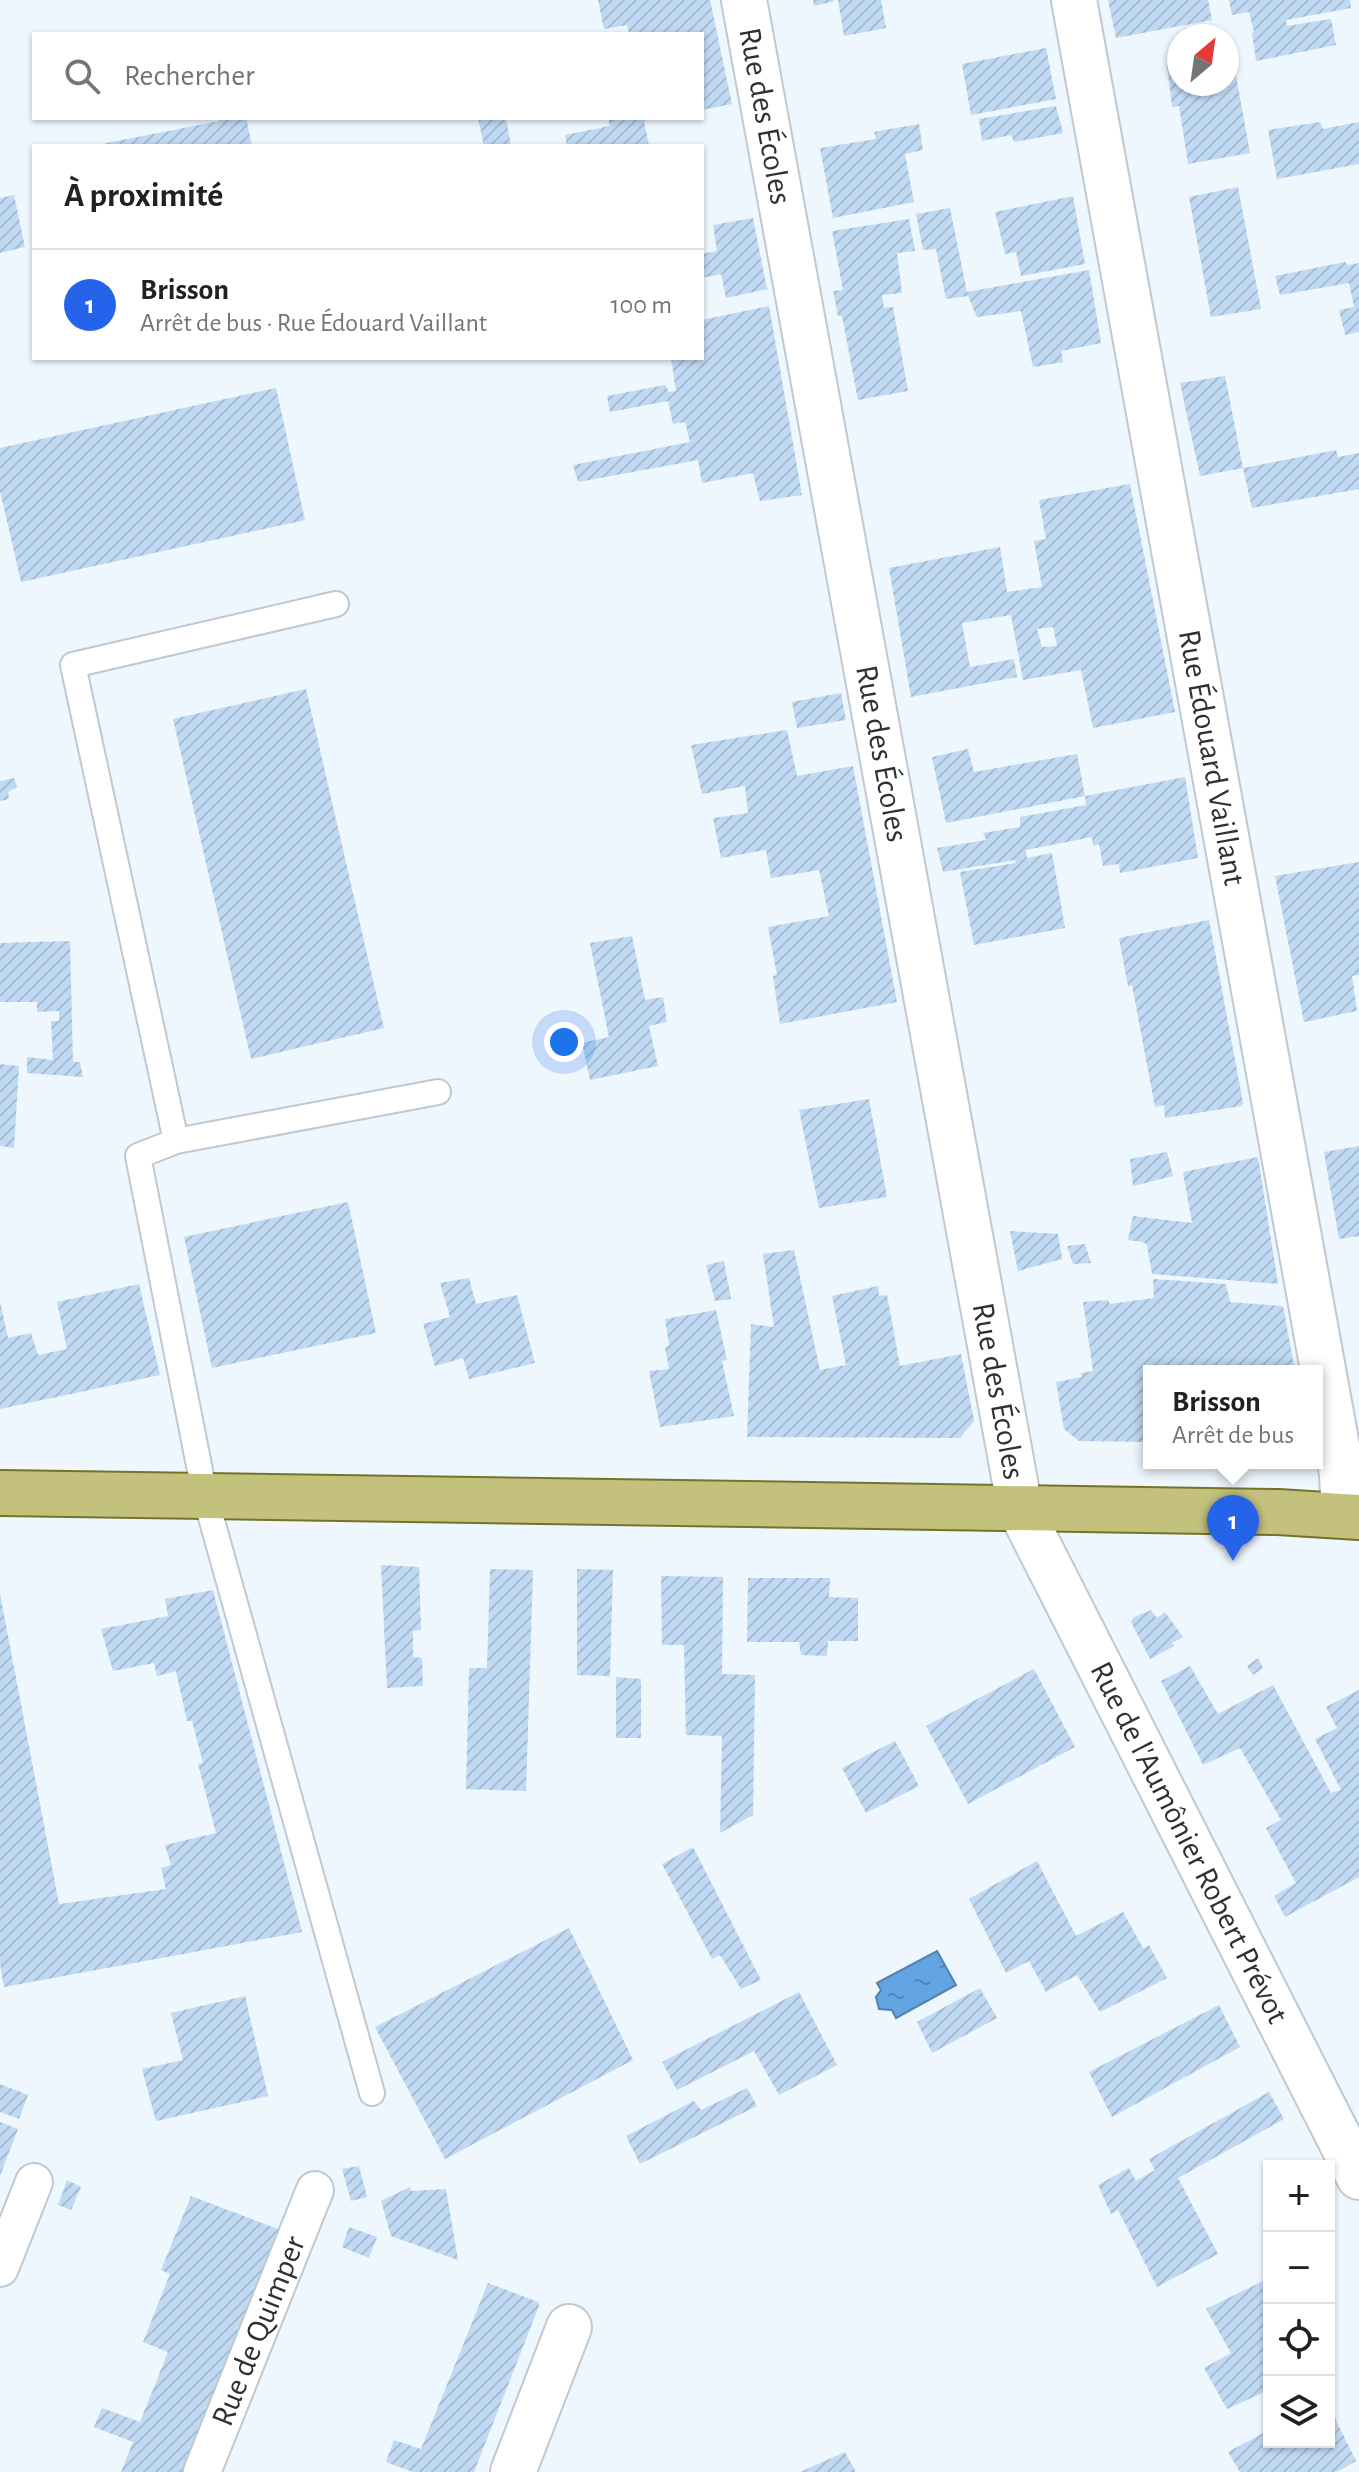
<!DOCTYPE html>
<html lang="fr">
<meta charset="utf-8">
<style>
:root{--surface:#fff;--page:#f2f2f2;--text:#202124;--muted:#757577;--line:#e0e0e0;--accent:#2563eb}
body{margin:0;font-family:"Alegreya Sans",sans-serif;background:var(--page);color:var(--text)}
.controls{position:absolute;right:24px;bottom:24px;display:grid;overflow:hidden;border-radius:0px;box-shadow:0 2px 6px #0004}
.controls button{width:72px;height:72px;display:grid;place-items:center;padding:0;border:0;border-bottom:2px solid var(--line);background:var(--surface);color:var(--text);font:40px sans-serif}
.compass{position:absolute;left:1167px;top:24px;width:72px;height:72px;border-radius:50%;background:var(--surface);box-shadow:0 2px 6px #0004;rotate:29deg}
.you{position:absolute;left:564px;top:1042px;width:28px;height:28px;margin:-20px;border:6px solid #fff;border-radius:50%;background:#1a73e8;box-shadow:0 0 0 12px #1a73e833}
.badge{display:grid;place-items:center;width:52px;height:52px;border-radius:50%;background:var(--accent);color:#fff;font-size:26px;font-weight:700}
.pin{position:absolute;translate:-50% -66px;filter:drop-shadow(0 2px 4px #0008)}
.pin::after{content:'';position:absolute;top:42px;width:28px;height:24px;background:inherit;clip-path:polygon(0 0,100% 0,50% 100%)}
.popup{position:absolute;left:1143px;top:1365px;width:180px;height:104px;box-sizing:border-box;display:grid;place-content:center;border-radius:0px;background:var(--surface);filter:drop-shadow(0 2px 6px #0005);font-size:26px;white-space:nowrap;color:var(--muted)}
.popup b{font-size:30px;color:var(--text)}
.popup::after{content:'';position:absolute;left:50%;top:100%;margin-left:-16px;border:16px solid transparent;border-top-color:var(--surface)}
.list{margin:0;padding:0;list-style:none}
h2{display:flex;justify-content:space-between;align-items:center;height:104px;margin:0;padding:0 32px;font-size:34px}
h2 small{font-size:26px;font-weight:400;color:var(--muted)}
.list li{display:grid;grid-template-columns:52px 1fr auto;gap:24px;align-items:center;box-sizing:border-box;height:112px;padding:0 32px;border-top:2px solid var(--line)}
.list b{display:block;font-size:30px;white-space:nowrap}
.list p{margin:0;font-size:26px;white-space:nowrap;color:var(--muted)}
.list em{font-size:26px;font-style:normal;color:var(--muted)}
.icon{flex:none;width:44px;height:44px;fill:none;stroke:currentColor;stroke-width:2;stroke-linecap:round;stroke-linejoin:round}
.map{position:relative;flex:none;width:1359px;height:2472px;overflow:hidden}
.search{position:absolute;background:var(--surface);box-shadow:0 2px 6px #0004;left:32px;top:32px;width:672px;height:88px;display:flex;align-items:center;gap:20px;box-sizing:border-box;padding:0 28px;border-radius:0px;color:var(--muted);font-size:30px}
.panel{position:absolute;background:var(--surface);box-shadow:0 2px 6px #0004;left:32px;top:144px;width:672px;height:216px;border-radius:0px}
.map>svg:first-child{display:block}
</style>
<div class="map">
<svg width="1359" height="2472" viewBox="0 0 1359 2472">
<defs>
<pattern id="water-ripples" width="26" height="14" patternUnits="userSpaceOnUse" patternTransform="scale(2)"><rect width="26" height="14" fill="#63a4e2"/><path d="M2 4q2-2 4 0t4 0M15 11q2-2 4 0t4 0" fill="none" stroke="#5286b8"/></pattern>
<pattern id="building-hatch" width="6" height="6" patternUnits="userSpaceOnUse" patternTransform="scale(2)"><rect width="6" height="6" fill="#c0daf3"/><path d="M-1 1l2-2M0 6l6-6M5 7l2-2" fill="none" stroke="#a5bcd1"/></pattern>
</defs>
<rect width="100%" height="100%" fill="#eef6fe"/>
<path fill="url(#water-ripples)" stroke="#5382ae" stroke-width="2" d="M937,1951L956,1985L896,2018L892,2010L879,2009L876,1997L881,1990L877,1983Z"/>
<g fill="url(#building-hatch)" fill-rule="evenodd">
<path d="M598,0H710L732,104L702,110V34H629L627,25L604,29Z"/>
<path d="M813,0H834V1L814,6Z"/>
<path d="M838,0H881L886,28L844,36Z"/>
<path d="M1108,0H1208L1212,20L1116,38Z"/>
<path d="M1229,0H1350L1351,8L1286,20L1287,26L1331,19L1336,45L1256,61L1252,33L1254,32L1249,12L1232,15Z"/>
<path d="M1046,48L1056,99L971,115L962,64Z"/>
<path d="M1232,53L1250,153L1188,164L1179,106L1172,107L1167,65L1179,63V84H1227V54Z"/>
<path d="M1056,106L1063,133L1014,142L1011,135L982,141L979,119Z"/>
<path d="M218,118H246L252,146H92L219,121Z"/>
<path d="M478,118H506L511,146H484Z"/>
<path d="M608,118H653L644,121L649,146H567L565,135L610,126Z"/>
<path d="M1320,122L1323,129L1359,122V164L1277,179L1268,130Z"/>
<path d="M919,124L923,150L905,154L914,202L833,218L820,148L876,139L874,132Z"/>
<path d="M1238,187L1261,309L1211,317L1189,197Z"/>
<path d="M14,195L25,247L0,253V198Z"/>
<path d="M1073,196L1085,264L1021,276L1016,252L1005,254L995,212Z"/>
<path d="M950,208L967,292L1089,270L1101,343L1061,351L1063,362L1033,367L1021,311L977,317L968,296L946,299L936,249L923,250L916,214Z"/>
<path d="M753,218L767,289L726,298L721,274L702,278V254L717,251L713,225Z"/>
<path d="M909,219L915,251L897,253L902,293L882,295L884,308L893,307L908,391L858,400L842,316H838L833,291L843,290L832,231Z"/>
<path d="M1345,262L1348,265L1359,263V332L1345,335L1339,310L1354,307L1349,283L1280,295L1275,276Z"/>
<path d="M769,306L802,495L760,501L753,473L702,483L698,460L578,482L573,465L690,442L685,422L673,424L668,401L610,412L607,396L665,385L669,392L676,391L671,358H702V320Z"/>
<path d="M1225,376L1243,468L1200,476L1180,383Z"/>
<path d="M276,388L305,520L21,582L0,491V448Z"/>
<path d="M1336,450L1338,457L1359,453V489L1252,508L1243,468Z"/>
<path d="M1130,484L1175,712L1093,728L1081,670L1023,680L1011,615L962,623L970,667L1014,659L1017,677L911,697L889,568L1000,547L1007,592L1042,587L1034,541L1046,539L1039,500ZM1053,627L1057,646L1042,647L1037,629Z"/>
<path d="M306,689L384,1028L251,1059L173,719Z"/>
<path d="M841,693L846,720L797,728L792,702Z"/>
<path d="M787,730L797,776L853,766L897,1002L780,1024L773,976L777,975L768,927L829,916L819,870L771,878L766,850L721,858L713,818L748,813L745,786L702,794L691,745Z"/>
<path d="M968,749L974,772L1077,754L1085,796L946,823L932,757Z"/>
<path d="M1185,777L1198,858L1120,873L1119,864L1103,866L1099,844L1093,846L1092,837L1026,850L1027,858L1052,853L1065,928L974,945L960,872L1016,863L1015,860L943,872L937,848L986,840L983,833L1020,827V817L1086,805L1085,796Z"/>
<path d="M14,778L17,787L8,792L9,799L0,801V781Z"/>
<path d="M1359,862V975L1352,976L1357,1011L1304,1022L1275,876Z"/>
<path d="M1209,920L1243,1103L1241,1106L1165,1118L1164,1105L1155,1107L1132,985L1128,986L1119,938Z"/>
<path d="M632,936L645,1000L663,997L667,1022L649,1026L658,1066L590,1080L582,1043L609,1037L590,943Z"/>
<path d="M70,941L73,1062H80L83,1077L27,1073V1057L53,1060L51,1021H59V1011L37,1012V1002H0V943Z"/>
<path d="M0,1064L19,1066L14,1148L0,1146Z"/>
<path d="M869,1099L887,1197L819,1208L799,1110Z"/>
<path d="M1359,1146V1236L1339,1239L1324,1152Z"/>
<path d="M1167,1152L1173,1176L1133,1186L1130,1159Z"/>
<path d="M1258,1157L1278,1284L1152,1274L1147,1245L1143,1242L1128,1240L1133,1216L1192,1223L1183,1172Z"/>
<path d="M348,1202L376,1333L212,1368L184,1237Z"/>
<path d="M1010,1231L1058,1234L1062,1259L1018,1271Z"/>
<path d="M1085,1244L1091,1263L1073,1264L1067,1246Z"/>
<path d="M794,1250L820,1370L846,1365L832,1296L878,1286L879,1296L887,1295L900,1366L961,1354L974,1421L960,1438L747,1437L751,1324L774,1327L763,1254Z"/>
<path d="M724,1261L731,1299L715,1301L706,1265Z"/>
<path d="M469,1278L476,1304L517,1295L535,1363L469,1379L463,1358L435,1366L423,1324L450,1317L440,1283Z"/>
<path d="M1153,1279L1226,1284L1230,1302L1283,1306L1295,1371H1149V1442L1079,1441L1064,1429L1056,1382L1082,1377L1081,1373L1093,1371L1083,1302L1108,1300L1110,1304L1154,1298Z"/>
<path d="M139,1284L160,1375L0,1409V1301L8,1338L31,1333L38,1355L67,1349L57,1302Z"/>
<path d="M716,1310L727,1360L722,1361L734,1416L660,1427L649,1371L669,1369L665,1348L669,1345L665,1319Z"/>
<path d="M381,1565L419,1567L421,1630L413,1631V1657L422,1658L423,1686L387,1688Z"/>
<path d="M490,1569L533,1570L526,1791L466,1789L469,1668H487Z"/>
<path d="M577,1569L613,1570L610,1676L577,1675Z"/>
<path d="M661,1576L723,1577L722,1674L755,1675L753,1815L720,1833L722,1736L686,1735L684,1645H662Z"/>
<path d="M748,1578H830L829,1597L858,1598V1641H828L827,1656L801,1655L799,1642H747Z"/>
<path d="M213,1590L302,1932L4,1987L0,1964V1594L59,1904L166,1889L161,1868L171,1865L165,1845L216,1833L198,1764L203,1763L192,1721H187L176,1671L157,1676L154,1663L113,1671L101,1629L168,1616L165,1599Z"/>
<path d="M1151,1610L1157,1618L1165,1612L1183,1637L1172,1643L1174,1646L1150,1659L1131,1622L1134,1617Z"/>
<path d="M1258,1658L1263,1668L1253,1675L1247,1666Z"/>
<path d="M1190,1666L1218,1714L1273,1685L1331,1793L1341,1790L1315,1739L1337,1728L1326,1707L1359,1690V1877L1285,1917L1274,1896L1296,1883L1266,1828L1281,1820L1240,1748L1203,1765L1161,1681Z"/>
<path d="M1034,1669L1075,1747L968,1804L926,1726Z"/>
<path d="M616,1677L641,1679V1738H616Z"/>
<path d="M895,1741L919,1786L866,1813L842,1768Z"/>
<path d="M693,1847L761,1980L741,1989L720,1955L712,1959L662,1864Z"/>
<path d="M1037,1861L1076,1936L1123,1912L1143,1948L1149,1945L1167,1978L1100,2012L1077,1975L1046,1992L1029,1961L1006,1973L969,1899Z"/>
<path d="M569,1928L633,2060L445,2159L375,2027Z"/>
<path d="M980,1988L997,2018L932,2053L917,2022Z"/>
<path d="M799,1992L837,2065L779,2095L754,2051L677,2090L662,2062Z"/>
<path d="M245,1996L268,2096L156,2121L142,2069L183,2060L171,2013Z"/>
<path d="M1219,2005L1240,2047L1112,2117L1089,2072Z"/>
<path d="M0,2084L28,2095L19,2119L0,2112Z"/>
<path d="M747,2088L757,2106L640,2164L626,2136L694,2101L701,2110Z"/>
<path d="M1269,2092L1284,2119L1178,2178L1218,2254L1157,2287L1118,2210L1111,2214L1098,2185L1129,2168L1136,2181L1155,2170L1149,2159Z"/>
<path d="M0,2122L18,2129L0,2176Z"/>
<path d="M359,2166L367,2197L351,2201L342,2169Z"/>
<path d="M67,2180L81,2187L71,2210L58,2205Z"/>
<path d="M410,2187L411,2191L446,2189L458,2260L391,2236L381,2201Z"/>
<path d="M191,2196L278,2229L182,2472H121L133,2442L94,2427L102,2408L140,2422L168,2352L143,2342L170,2274L161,2270Z"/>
<path d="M349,2227L377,2237L369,2258L342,2247Z"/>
<path d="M1269,2278V2390L1227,2409L1204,2368L1231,2353L1206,2309Z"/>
<path d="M488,2283L538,2302L539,2306L474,2472H413L386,2462L394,2440L421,2449Z"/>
<path d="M1329,2406L1356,2461L1337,2472H1240L1228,2452L1269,2430V2442H1329Z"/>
<path d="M845,2452L856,2472H800Z"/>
</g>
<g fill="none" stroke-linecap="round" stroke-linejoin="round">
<defs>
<g id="service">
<path d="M176,1141L73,665L336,604"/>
<path d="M372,2093L205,1496L138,1156L176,1141L438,1092"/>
</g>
<g id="pedestrian">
<path d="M0,2268L34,2182"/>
<path id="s1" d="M202,2472L315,2190"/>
</g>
<g id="minor">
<path id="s2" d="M744,0L1020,1509L1359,2177"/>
<path id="s3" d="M1074,0L1342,1474L1344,1515"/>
<path d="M513,2472L569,2327"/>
</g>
<path id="primary" d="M0,1493L1278,1512L1359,1517"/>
</defs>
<use href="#service" stroke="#bfc9d3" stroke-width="28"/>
<use href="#pedestrian" stroke="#bfc9d3" stroke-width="40"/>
<use href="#minor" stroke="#bfc9d3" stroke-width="48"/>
<use href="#primary" stroke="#74732a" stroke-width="48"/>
<use href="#service" stroke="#fff" stroke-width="24"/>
<use href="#pedestrian" stroke="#fff" stroke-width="36"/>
<use href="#minor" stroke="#fff" stroke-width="44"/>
<use href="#primary" stroke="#c3c17c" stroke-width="44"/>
</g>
<g text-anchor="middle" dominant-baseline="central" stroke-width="7" stroke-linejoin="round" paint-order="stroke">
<g font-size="32" fill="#2d3135" stroke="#fff">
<text stroke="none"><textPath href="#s2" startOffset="118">Rue des Écoles</textPath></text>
<text stroke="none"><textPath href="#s2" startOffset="766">Rue des Écoles</textPath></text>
<text stroke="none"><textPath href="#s3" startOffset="770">Rue Édouard Vaillant</textPath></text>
<text stroke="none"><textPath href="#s2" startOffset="1414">Rue des Écoles</textPath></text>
<text stroke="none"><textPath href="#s2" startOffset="1908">Rue de l'Aumônier Robert Prévot</textPath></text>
<text stroke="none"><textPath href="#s1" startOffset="152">Rue de Quimper</textPath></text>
</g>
</g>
</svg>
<div class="controls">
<button>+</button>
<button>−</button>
<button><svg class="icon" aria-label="locate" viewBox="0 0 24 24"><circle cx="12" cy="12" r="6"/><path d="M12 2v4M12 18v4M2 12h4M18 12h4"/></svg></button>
<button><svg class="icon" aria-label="layers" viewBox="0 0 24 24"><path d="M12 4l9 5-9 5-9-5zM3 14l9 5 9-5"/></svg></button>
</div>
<svg class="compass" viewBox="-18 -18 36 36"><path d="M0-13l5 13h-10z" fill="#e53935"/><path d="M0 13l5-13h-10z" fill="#757577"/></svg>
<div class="you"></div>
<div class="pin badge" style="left:1233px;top:1561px">1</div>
<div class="popup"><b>Brisson</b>Arrêt de bus</div>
<div class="search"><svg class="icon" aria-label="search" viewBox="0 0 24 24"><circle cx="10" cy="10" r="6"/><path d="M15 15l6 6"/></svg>Rechercher</div>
<section class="panel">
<h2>À proximité<small></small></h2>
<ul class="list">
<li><span class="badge">1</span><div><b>Brisson</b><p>Arrêt de bus · Rue Édouard Vaillant</p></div><em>100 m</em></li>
</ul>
</section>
</div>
